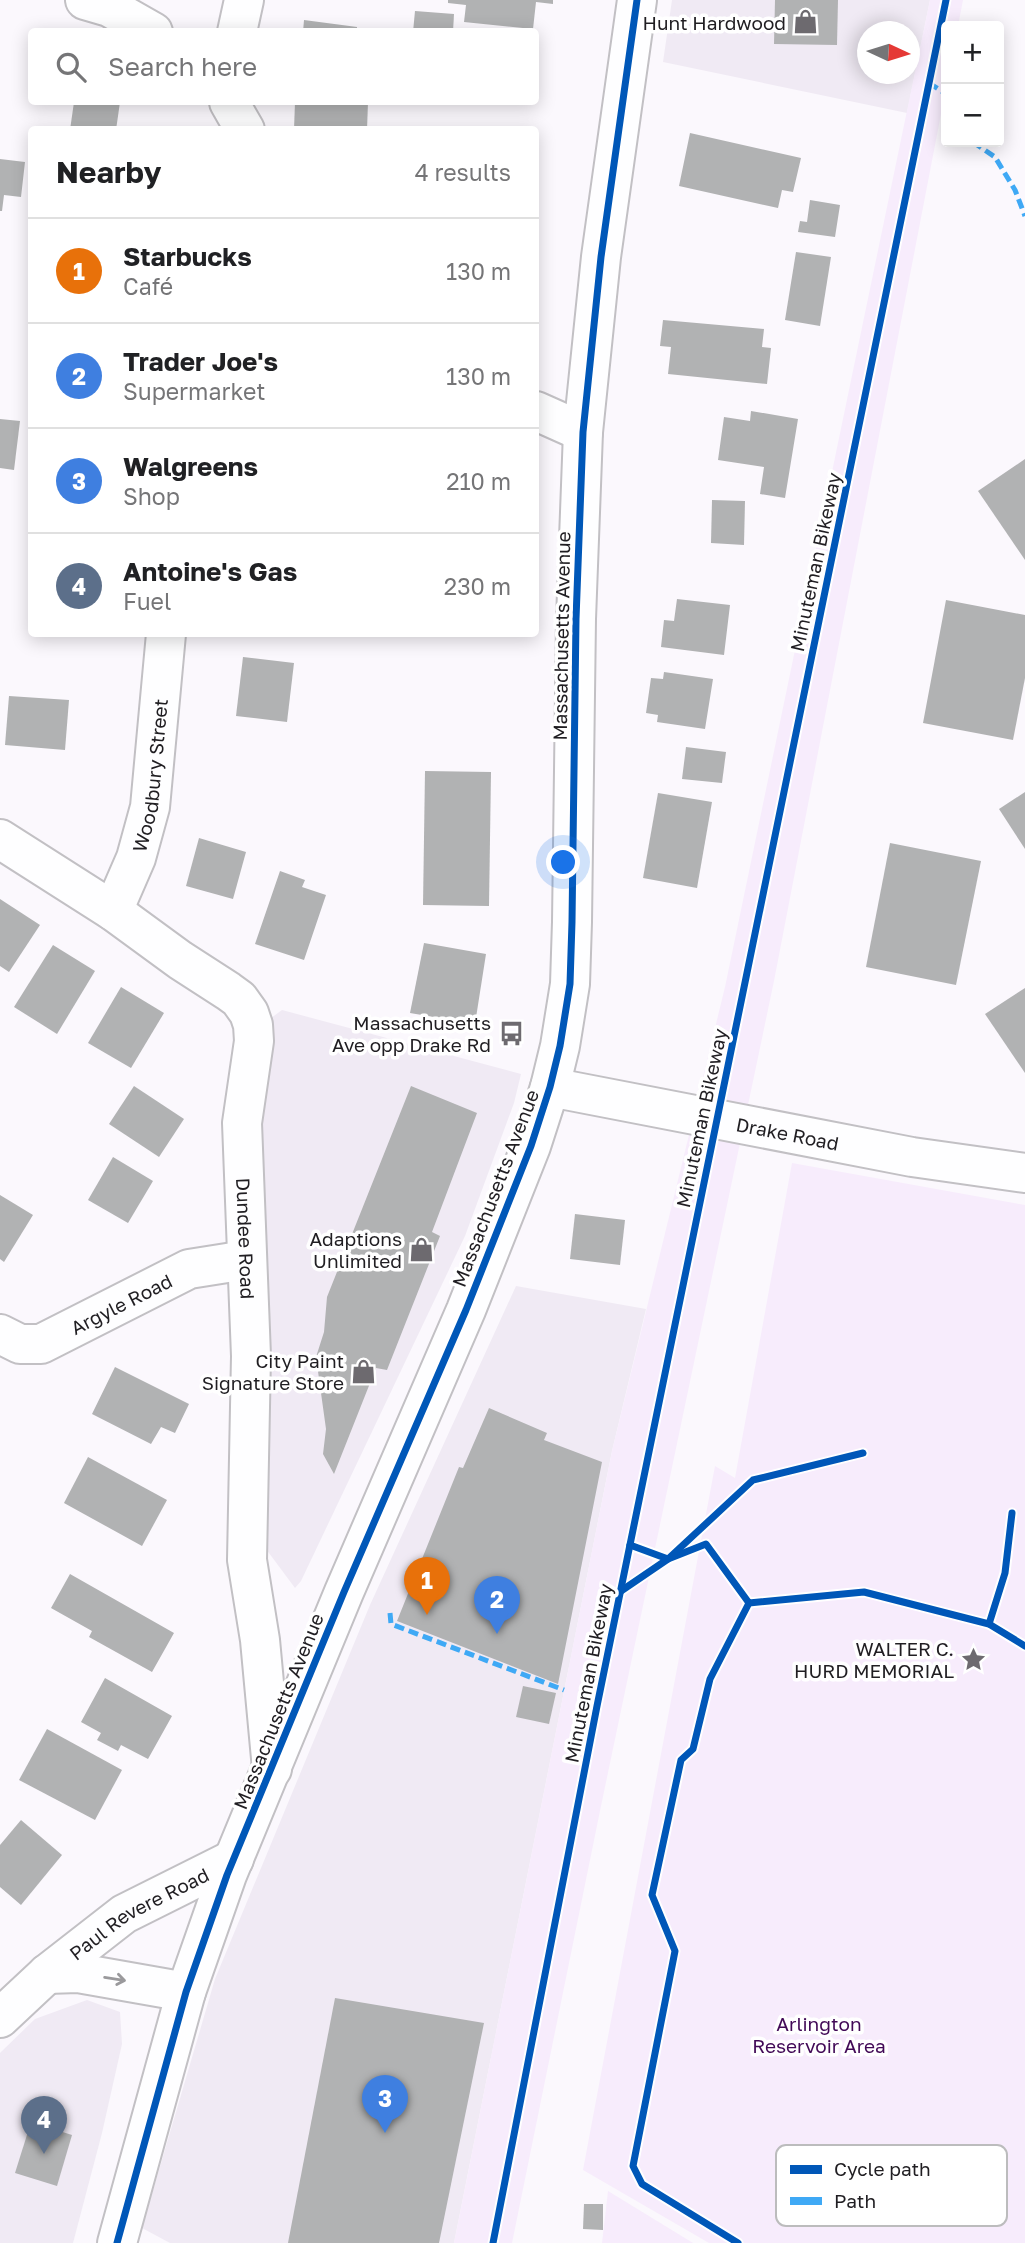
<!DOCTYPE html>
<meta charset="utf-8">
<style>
:root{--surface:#fff;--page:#f6f6f6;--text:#202124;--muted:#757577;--line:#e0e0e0;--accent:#6d6a6f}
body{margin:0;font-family:"Golos Text",sans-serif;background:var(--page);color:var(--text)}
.controls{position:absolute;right:21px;top:21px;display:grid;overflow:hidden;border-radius:7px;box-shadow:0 4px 18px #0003}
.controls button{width:63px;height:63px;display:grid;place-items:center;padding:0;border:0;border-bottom:2px solid var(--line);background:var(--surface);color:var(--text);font:35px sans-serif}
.compass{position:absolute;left:857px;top:21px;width:63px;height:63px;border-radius:50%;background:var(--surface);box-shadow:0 4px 18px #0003;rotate:94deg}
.you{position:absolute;left:564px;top:863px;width:24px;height:24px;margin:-18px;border:5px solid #fff;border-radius:50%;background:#1a73e8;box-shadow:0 0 0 10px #1a73e833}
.badge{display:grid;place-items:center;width:46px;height:46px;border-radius:50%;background:var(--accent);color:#fff;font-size:23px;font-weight:700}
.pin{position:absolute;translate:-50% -58px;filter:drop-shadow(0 2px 4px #0008)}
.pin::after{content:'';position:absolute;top:37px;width:24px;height:21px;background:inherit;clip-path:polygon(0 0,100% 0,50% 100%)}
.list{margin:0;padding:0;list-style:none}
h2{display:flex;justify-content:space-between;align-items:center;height:91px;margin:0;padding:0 28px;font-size:30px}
h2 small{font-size:23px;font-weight:400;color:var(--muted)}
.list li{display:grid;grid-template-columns:46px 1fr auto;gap:21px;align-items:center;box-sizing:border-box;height:105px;padding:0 28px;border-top:2px solid var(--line)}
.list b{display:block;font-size:26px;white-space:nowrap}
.list p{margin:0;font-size:23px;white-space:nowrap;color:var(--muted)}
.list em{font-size:23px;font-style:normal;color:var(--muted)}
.icon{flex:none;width:38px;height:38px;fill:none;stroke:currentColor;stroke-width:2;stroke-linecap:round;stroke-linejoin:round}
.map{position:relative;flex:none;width:1025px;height:2243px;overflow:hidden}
.search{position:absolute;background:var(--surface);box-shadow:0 4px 18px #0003;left:28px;top:28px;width:511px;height:77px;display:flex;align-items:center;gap:18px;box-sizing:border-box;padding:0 24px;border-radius:7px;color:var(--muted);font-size:26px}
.panel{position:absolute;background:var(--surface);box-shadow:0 4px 18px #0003;left:28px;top:126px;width:511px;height:511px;border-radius:7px}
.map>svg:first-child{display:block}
</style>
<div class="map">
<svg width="1025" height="2243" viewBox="0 0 1025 2243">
<rect width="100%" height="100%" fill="#fbf8fd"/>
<g fill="#f0eaf4" fill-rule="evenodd">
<path d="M672,0H930L907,113L663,62ZM867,32H909V74H867Z"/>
<path d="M282,1010L521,1074L514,1103L465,1236L301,1581L295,1588L266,1549L255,1158L267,1021Z"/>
<path d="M516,1286L646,1309L612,1451L454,2243H170L142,2228L215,1979L370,1605Z"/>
<path d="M87,2000L120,2012L122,2044L102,2133L73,2243H0V2053L35,2019Z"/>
</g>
<g fill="#f7ecfc">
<path d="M930,0H963L958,26H946V88L774,981L601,1806L512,2243H454L612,1451L725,987Z"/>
<path d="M792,1163L1025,1205V2243H709L583,2170L715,1466L735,1478Z"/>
<path d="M608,2191L693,2243H602Z"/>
</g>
<g fill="#b1b2b3">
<path d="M448,0H553V4L536,2L533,29L464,22L466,5L448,3Z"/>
<path d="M775,0H838L837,45L774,44Z"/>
<path d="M415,11L454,14L453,32H413Z"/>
<path d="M304,20L357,27V32H303Z"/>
<path d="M74,102H120L116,130H70Z"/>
<path d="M295,102H368L367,130H294Z"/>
<path d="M690,133L801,158L793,192L782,190L778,208L679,186Z"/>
<path d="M0,159L25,162L21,197L4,195L2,211H0Z"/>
<path d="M810,200L840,205L835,237L798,232L800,221L807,222Z"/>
<path d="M796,252L831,257L820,326L785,320Z"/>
<path d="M663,320L764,329L762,347L771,348L767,384L668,374L671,347L660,346Z"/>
<path d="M751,411L798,419L785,498L760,494L764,467L718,460L724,417L750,421Z"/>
<path d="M0,419L20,421L14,470L0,468Z"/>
<path d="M1025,459V560L978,491Z"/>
<path d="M712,500L745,501L744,545L711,543Z"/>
<path d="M677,599L730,605L724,655L661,647L664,620L674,621Z"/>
<path d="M946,600L1025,615V678L1013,740L923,723Z"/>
<path d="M243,657L294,663L287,722L236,716Z"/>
<path d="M664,672L713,679L705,729L657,722L658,715L646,713L651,678L663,679Z"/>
<path d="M9,696L69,700L65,750L5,745Z"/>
<path d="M686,747L726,752L722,783L682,779Z"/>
<path d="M425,771L491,772L489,906L423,905Z"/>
<path d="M1025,792V849L999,809Z"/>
<path d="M658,793L712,802L697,888L643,878Z"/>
<path d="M199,838L246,852L233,899L186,886Z"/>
<path d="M890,843L981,861L956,985L866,967Z"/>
<path d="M280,871L305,880L302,887L326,895L304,960L255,944Z"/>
<path d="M0,899L40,925L9,972L0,966Z"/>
<path d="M424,943L486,954L475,1024L410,1013Z"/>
<path d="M53,945L95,971L57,1034L14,1007Z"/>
<path d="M121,987L164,1013L131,1068L88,1043Z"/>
<path d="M1025,988V1073L985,1014Z"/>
<path d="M134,1086L184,1119L159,1157L109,1124Z"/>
<path d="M411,1086L477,1113L432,1232L440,1236L387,1370L376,1368L334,1474L323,1454L326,1429L316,1357L324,1332L327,1297Z"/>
<path d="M113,1157L153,1181L128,1223L88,1200Z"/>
<path d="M0,1195L33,1215L4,1262L0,1259Z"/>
<path d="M575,1214L625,1220L620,1265L570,1259Z"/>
<path d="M115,1367L189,1404L175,1433L161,1427L151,1444L92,1414Z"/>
<path d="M489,1408L547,1433L544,1440L602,1462L558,1684L397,1621L459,1467L463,1468Z"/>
<path d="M88,1457L167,1500L142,1546L64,1503Z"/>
<path d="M70,1574L174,1633L152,1672L89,1637L92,1631L51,1608Z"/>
<path d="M105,1678L172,1716L148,1759L121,1745L118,1751L97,1740L101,1733L81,1722Z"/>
<path d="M523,1686L556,1693L549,1724L516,1717Z"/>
<path d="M47,1729L122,1770L95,1820L19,1780Z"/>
<path d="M21,1820L62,1855L21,1905L0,1887V1845Z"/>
<path d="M335,1998L484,2023L439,2243H288Z"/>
<path d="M31,2122L72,2135L57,2186L15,2173Z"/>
<path d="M584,2204H603V2230L583,2229Z"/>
</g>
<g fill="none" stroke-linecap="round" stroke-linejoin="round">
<defs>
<g id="minor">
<path d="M85,0L109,7L153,32"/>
<path d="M237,32L244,0"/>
<path d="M229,102L245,130"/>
<path d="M536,411L583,432"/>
<path id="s1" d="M0,839L113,911L180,960L228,991L239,999L249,1013L253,1025L254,1041L242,1123L251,1356L247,1560L260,1640L272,1769"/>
<path id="s2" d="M113,911L136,858L150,807L166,634"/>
<path id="s3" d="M550,1087L912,1157L1025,1173"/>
<path id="s4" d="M0,1334L20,1344H41L189,1269L246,1260"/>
<path d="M47,1974L78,1973L186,1992"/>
<path id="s5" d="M0,2018L47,1974L124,1914L234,1859"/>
</g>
<path id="major" d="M117,2243L186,1992L227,1875L344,1592L466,1310L531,1146L550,1087L560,1046L570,984L572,922L576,619L583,432L601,257L637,0"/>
</defs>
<use href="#minor" stroke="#c2c0c4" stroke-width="42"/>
<use href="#major" stroke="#c2c0c4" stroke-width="42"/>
<use href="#minor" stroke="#fefeff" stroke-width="38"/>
<use href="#major" stroke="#fefeff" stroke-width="38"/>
<g stroke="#3fa9f5" stroke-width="5" stroke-dasharray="10 5" stroke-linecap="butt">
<path d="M929,83L946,94"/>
<path d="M973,142L995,157L1015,190L1025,216"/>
<path d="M390,1613L391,1624L564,1690"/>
</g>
<defs>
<g id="cycleway">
<path d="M630,1545L668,1559L706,1544L749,1603L864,1592L989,1624L1025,1646"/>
<path d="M621,1591L668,1559L753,1480L863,1453"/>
<path d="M989,1624L1005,1573L1012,1513"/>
<path d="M117,2243L186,1992L227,1875L344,1592L466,1310L531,1146L550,1087L560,1046L570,984L572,922L576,619L583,432L601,257L637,0"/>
<path d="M493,2243L597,1706L946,0"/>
<path d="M738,2243L642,2184L633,2166L675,1951L652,1895L681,1760L693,1749L710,1679L749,1603"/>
</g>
</defs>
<use href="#cycleway" stroke="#fff" stroke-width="11"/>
<use href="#cycleway" stroke="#0057b8" stroke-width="7"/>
</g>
<defs><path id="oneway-shaft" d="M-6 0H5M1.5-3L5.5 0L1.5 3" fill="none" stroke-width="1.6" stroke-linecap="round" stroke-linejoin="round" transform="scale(1.75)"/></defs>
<use stroke="#9a999c" href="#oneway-shaft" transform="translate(115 1979) rotate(9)"/>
<defs>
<symbol id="shop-bare" viewBox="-9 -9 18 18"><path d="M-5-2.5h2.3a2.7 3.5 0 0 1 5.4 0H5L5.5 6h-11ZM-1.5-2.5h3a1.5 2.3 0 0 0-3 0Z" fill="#6d6a6f" stroke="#fff" stroke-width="2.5" paint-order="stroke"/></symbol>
<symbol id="bus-bare" viewBox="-9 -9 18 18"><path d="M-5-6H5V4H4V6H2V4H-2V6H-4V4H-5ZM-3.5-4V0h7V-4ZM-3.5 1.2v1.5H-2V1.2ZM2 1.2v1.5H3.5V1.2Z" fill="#6d6a6f" stroke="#fff" stroke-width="2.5" paint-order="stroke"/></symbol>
<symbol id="sight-bare" viewBox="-9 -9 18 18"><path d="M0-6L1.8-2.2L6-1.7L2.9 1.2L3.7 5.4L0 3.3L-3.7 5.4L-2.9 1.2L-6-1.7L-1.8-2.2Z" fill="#6d6a6f" stroke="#fff" stroke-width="2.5" paint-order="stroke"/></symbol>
</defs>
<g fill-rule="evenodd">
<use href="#shop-bare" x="788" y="4" width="35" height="35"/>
<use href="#bus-bare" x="494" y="1016" width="35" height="35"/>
<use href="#shop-bare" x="404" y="1232" width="35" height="35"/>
<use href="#shop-bare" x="346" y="1354" width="35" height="35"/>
<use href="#sight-bare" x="956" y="1642" width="35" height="35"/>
</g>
<g text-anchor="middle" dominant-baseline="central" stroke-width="7" stroke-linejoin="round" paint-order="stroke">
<g font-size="19" fill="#201e22" stroke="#fff" text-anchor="end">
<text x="786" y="22">Hunt Hardwood</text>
<text x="491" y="1022">Massachusetts<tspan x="491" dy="22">Ave opp Drake Rd</tspan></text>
<text x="402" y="1238">Adaptions<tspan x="402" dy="22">Unlimited</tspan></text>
<text x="344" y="1360">City Paint<tspan x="344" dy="22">Signature Store</tspan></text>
<text x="954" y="1648">WALTER C.<tspan x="954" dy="22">HURD MEMORIAL</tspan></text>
</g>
<g font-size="19" fill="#201e22" stroke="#fff">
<text transform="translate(815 562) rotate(-78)">Minuteman Bikeway</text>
<text transform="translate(561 636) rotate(-89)">Massachusetts Avenue</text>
<text stroke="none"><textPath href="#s2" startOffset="142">Woodbury Street</textPath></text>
<text transform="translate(701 1118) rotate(-78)">Minuteman Bikeway</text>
<text stroke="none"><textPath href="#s3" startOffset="242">Drake Road</textPath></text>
<text transform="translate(495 1188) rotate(-69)">Massachusetts Avenue</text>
<text stroke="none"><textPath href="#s1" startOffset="532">Dundee Road</textPath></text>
<text stroke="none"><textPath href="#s4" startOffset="133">Argyle Road</textPath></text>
<text transform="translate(588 1673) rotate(-79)">Minuteman Bikeway</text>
<text transform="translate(278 1711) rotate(-68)">Massachusetts Avenue</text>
<text stroke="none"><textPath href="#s5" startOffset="175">Paul Revere Road</textPath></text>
</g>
<g font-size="19" fill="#410956" stroke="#fff">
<text x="819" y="2023">Arlington<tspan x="819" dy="22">Reservoir Area</tspan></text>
</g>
</g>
<rect x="776" y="2145" width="231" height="81" rx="10" fill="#fff" stroke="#bcbcbd" stroke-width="2"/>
<rect x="790" y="2165" width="32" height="9" fill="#0057b8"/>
<rect x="790" y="2197" width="32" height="8" fill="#3fa9f5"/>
<g font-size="19" fill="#201e22">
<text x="834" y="2176">Cycle path</text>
<text x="834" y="2208">Path</text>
</g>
</svg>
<div class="controls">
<button>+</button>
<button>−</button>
</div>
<svg class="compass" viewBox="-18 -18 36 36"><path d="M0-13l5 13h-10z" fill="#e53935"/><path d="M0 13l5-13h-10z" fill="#757577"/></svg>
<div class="you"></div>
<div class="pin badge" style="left:427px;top:1615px;background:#e8710a">1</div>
<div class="pin badge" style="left:497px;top:1634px;background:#3f7fe0">2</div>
<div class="pin badge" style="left:385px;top:2133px;background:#3f7fe0">3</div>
<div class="pin badge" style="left:44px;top:2154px;background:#5c6f8a">4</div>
<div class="search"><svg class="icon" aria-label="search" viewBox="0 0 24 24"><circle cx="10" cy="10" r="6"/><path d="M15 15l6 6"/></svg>Search here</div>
<section class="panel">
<h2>Nearby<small>4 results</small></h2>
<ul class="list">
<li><span class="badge" style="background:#e8710a">1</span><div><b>Starbucks</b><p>Café</p></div><em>130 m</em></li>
<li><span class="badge" style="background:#3f7fe0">2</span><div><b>Trader Joe's</b><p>Supermarket</p></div><em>130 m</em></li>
<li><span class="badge" style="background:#3f7fe0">3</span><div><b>Walgreens</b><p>Shop</p></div><em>210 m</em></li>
<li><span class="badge" style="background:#5c6f8a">4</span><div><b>Antoine's Gas</b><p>Fuel</p></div><em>230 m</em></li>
</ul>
</section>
</div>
